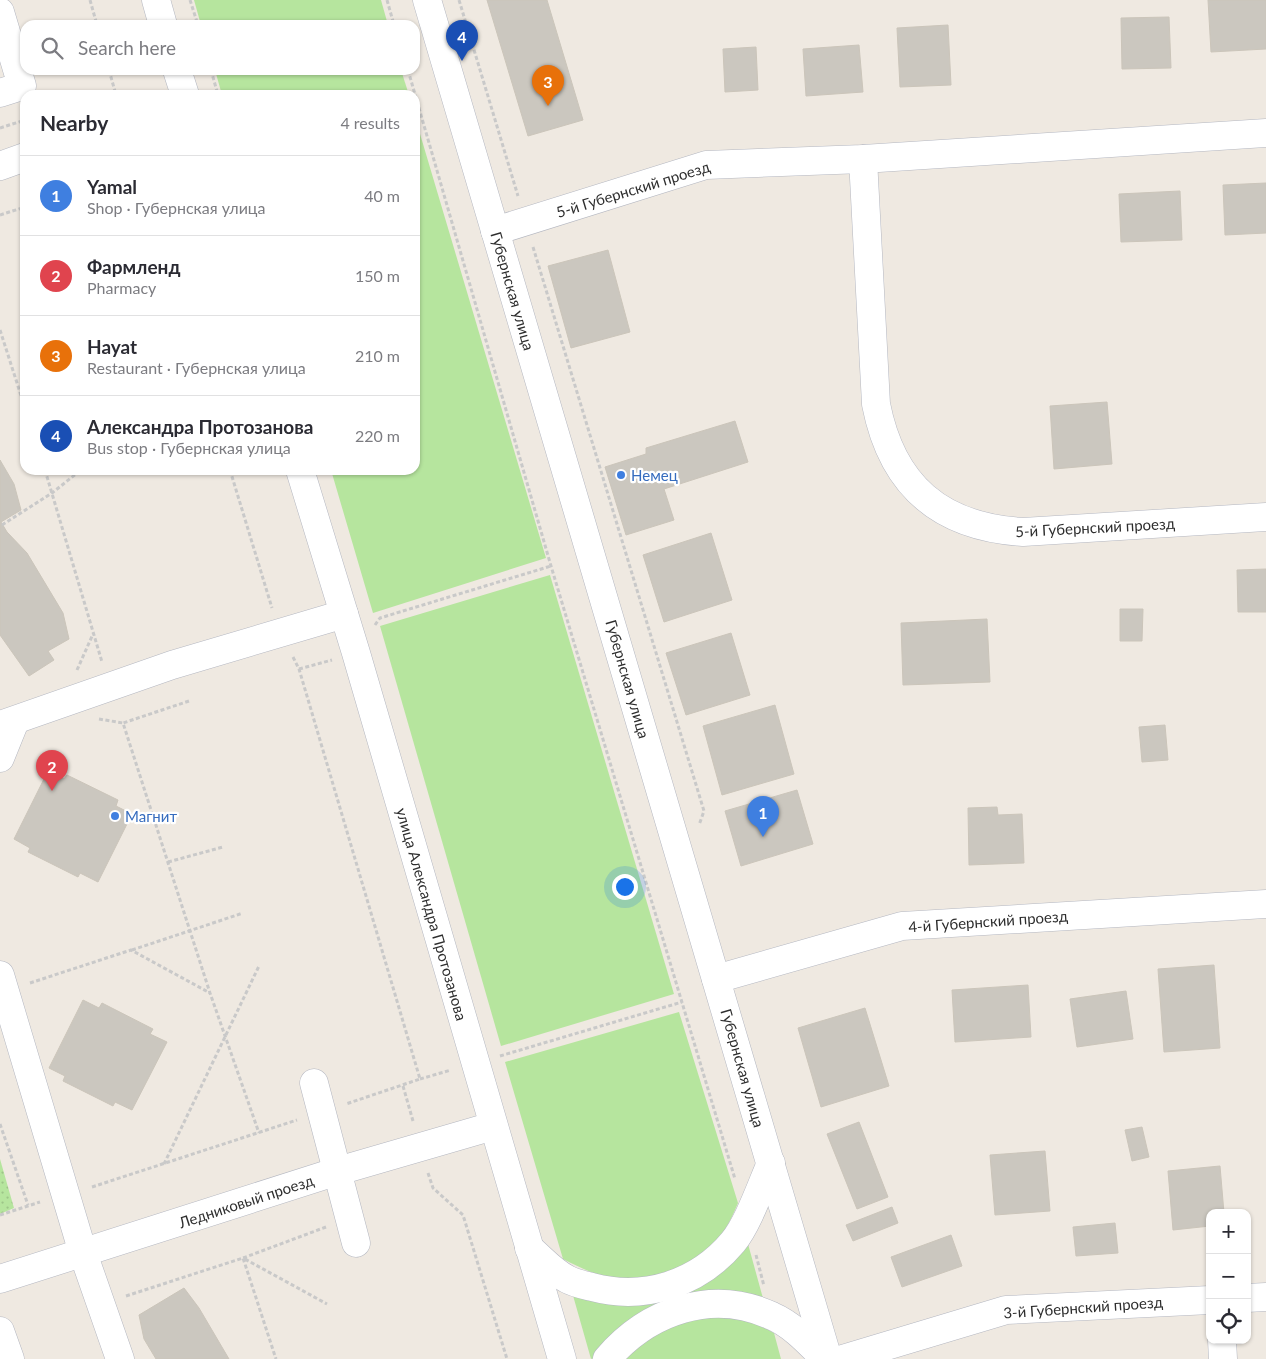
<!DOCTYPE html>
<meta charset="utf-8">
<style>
:root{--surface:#fff;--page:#f7f7f7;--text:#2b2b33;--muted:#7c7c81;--line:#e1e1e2;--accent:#ea580c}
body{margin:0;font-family:Lato,sans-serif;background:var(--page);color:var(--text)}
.controls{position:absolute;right:15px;bottom:15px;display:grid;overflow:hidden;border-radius:10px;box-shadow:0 1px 4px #0004}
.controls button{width:45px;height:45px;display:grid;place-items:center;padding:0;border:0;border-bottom:1px solid var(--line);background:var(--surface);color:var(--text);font:25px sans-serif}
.you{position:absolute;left:624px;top:886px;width:18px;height:18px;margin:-12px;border:4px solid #fff;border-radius:50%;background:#1a73e8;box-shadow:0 0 0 8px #1a73e833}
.badge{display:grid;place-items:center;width:32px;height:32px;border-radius:50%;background:var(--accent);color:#fff;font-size:16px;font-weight:700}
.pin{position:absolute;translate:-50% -41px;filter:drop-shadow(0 1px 2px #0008)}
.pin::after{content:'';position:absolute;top:26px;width:18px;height:15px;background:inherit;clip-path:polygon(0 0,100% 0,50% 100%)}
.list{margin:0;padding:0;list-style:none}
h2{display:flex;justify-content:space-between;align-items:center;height:65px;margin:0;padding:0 20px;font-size:21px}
h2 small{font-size:16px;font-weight:400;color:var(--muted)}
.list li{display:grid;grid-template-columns:32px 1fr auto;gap:15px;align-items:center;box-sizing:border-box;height:80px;padding:0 20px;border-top:1px solid var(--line)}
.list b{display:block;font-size:19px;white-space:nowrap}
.list p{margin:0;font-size:16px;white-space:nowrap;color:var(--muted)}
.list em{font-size:16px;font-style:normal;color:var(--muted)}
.icon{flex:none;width:28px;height:28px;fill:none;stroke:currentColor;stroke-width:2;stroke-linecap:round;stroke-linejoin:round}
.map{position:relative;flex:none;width:1266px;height:1359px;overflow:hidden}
.search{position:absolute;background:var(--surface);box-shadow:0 1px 4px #0004;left:20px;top:20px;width:400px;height:55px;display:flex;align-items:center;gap:12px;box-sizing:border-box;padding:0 18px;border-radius:15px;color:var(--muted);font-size:19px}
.panel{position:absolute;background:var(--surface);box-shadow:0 1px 4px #0004;left:20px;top:90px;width:400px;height:385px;border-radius:15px}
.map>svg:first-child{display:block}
</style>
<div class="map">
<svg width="1266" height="1359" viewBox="0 0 1266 1359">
<defs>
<pattern id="park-dots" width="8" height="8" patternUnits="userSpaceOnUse" patternTransform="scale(1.25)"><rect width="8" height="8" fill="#b6e59e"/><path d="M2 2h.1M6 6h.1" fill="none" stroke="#9dc588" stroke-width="1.8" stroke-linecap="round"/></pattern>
</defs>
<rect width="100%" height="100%" fill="#efe9e1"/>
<g fill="#b6e59e">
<path d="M194,0H381L388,25H201Z"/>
<path d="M215,70H401L409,95H222Z"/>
<path d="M415,117L546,558L373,613L331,470H415Z"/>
<path d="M550,575L674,994L501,1046L380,626Z"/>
<path d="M679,1012L738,1203C734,1212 730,1222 724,1231C704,1263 650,1287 613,1279C595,1275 579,1267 563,1259L505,1062Z"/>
<path d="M745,1233L764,1302L734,1295L591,1359L572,1292L638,1303Z"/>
<path d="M726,1315L753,1321L774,1333L781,1359H623C629,1353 635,1343 642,1339C666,1323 697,1317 726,1315Z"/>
</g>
<path fill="url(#park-dots)" d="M0,1159L14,1208L0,1214Z"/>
<g fill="#cbc7bf" stroke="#cbc5ba">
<path d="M487,0H547L583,120L528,136Z"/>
<path d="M1208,0H1266V49L1211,52Z"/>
<path d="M1169,17L1171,68L1122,69L1121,18Z"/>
<path d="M948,25L951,85L900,87L897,28Z"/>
<path d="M859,45L863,92L806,96L803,49Z"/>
<path d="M756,47L758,90L725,92L723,49Z"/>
<path d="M1266,183V233L1225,235L1223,185Z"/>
<path d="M1180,191L1182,240L1121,242L1119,194Z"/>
<path d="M608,250L630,332L571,348L548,266Z"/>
<path d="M1107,402L1112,464L1054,469L1050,406Z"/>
<path d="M735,421L748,462L664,489L674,520L626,535L605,467L646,454V448Z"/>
<path d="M0,460L14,484L21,510L1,522L7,532L27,553L63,613L69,639L48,651L54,660L29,676L0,635Z"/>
<path d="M711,533L732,600L664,622L643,555Z"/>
<path d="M1266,569V612H1238L1237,570Z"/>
<path d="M1120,609H1143L1142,641H1120Z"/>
<path d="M987,619L990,682L903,685L901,623Z"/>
<path d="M731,633L750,695L686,715L666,653Z"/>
<path d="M775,705L794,774L722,795L703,726Z"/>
<path d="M1165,725L1168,760L1142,762L1139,727Z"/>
<path d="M48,771L64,779L67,775L118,800L116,806L132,814L98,882L80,873L78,877L28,852L30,848L14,839Z"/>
<path d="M797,790L813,844L741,866L725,811Z"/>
<path d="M997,807L998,815L1022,814L1024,863L969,865L968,808Z"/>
<path d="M1214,965L1220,1048L1164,1052L1158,969Z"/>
<path d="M1028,985L1031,1037L955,1042L952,990Z"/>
<path d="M1126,991L1133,1039L1077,1047L1070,999Z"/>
<path d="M83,1000L99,1008L102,1003L153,1029L150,1034L167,1042L132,1110L115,1102L113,1106L63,1081L65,1076L49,1068Z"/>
<path d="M865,1008L889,1086L821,1107L798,1028Z"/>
<path d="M859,1122L888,1197L857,1209L827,1134Z"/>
<path d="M1142,1127L1149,1157L1132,1161L1125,1130Z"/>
<path d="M1045,1151L1050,1211L995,1215L990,1155Z"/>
<path d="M1220,1166L1224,1213H1210V1226L1173,1230L1168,1171Z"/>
<path d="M892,1207L898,1223L853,1241L846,1225Z"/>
<path d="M1115,1223L1118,1253L1076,1256L1073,1227Z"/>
<path d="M951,1235L962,1266L902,1287L891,1257Z"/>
<path d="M184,1288L199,1308L229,1359H156L144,1339L139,1315Z"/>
</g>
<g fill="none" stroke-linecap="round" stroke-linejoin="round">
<defs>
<g id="minor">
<path d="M156,0L163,25"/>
<path d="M427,0L828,1359"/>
<path d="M0,12L22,86L0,93"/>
<path d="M177,70L185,95"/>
<path d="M863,159L876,404C892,486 940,527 1023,532L1266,517"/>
<path d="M0,166L25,157"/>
<path d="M495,231L706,165L863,159L1266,133"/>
<path d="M300,470L356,653L562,1359"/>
<path d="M0,725L172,665L344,614"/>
<path d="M0,758L15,721"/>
<path d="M0,975L83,1253L120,1359"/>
<path d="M716,979L902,926L1266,904"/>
<path d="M314,1083L356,1243"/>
<path d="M529,1248C541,1258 553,1272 567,1279C574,1283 584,1285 592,1287C644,1301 698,1284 733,1242C748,1224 761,1186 771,1163"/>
<path d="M0,1279L338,1171L493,1126"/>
<path d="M1247,1298L1266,1297"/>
<path d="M0,1331L10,1359"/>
<path d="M1222,1340L1223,1359"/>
<path d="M607,1359C648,1311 712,1288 772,1316C793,1325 809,1343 825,1359"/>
<path d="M843,1359L1006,1310L1210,1300"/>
</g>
</defs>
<use href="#minor" stroke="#b4b7c1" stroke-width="29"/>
<g stroke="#c9c9c9" stroke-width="3" stroke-dasharray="4 2.5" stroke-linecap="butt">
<path d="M90,0L97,25"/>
<path d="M190,0L198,25"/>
<path d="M387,0L394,25"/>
<path d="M459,0L518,196"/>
<path d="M109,70L116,95"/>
<path d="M211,70L218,95"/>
<path d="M408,70L551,566L735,1179"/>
<path d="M103,95L115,91"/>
<path d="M0,128L25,120"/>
<path d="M0,215L25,207"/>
<path d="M533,247L704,811L699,825"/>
<path d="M0,330L25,408"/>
<path d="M45,470L102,662"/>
<path d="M230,470L272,608"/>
<path d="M2,525L52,493L81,470"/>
<path d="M375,625L380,618L551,566"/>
<path d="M293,657L299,669L420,1079L346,1104"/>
<path d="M299,669L332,660"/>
<path d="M77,670L93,634"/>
<path d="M189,701L123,723L210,993L259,1133"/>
<path d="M99,719L123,723"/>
<path d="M168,862L223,847"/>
<path d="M132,950L243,913"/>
<path d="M30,983L131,950L210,993"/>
<path d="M500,1056L682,1002"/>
<path d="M420,1079L451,1070"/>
<path d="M403,1086L413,1121"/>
<path d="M0,1124L28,1205"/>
<path d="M164,1164L259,966"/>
<path d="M428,1173L433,1188L463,1215L507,1359"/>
<path d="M92,1187L297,1120"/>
<path d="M0,1215L40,1202"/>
<path d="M326,1227L243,1258L327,1304"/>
<path d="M756,1255L764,1286"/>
<path d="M126,1296L243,1258L276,1359"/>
</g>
<use href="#minor" stroke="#fff" stroke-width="28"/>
</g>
<g fill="#3f7fe0" stroke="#fff" stroke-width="2">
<circle cx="621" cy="475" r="5"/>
<circle cx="115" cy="816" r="5"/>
</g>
<g text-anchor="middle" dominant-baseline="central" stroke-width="4.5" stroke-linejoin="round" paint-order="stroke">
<g font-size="15" fill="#2e2e2e" stroke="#fff">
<text transform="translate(633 189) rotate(-17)">5-й Губернский проезд</text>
<text transform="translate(513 291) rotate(74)">Губернская улица</text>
<text transform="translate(1095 527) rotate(-3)">5-й Губернский проезд</text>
<text transform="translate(628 679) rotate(74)">Губернская улица</text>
<text transform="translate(432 914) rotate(74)">улица Александра Протозанова</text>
<text transform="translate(988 921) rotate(-4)">4-й Губернский проезд</text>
<text transform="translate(743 1068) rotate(74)">Губернская улица</text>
<text transform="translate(246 1201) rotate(-18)">Ледниковый проезд</text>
<text transform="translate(1083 1307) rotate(-4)">3-й Губернский проезд</text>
</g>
<g font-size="15" fill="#366cbe" stroke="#fff" text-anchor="start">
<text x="631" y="475">Немец</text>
<text x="125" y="816">Магнит</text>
</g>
</g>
</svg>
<div class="controls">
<button>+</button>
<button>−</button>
<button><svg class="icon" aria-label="locate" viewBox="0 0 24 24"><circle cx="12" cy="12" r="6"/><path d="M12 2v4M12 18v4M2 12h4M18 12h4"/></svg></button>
</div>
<div class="you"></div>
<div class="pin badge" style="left:763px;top:837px;background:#3f7fe0">1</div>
<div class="pin badge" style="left:52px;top:791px;background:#e0444e">2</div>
<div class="pin badge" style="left:548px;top:106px;background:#e8710a">3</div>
<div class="pin badge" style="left:462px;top:61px;background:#1a4fb4">4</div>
<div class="search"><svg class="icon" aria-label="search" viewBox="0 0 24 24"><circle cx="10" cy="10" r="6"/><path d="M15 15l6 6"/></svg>Search here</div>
<section class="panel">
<h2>Nearby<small>4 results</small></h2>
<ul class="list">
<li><span class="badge" style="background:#3f7fe0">1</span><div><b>Yamal</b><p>Shop · Губернская улица</p></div><em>40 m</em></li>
<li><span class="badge" style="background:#e0444e">2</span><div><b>Фармленд</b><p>Pharmacy</p></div><em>150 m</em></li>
<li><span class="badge" style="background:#e8710a">3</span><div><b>Hayat</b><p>Restaurant · Губернская улица</p></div><em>210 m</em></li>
<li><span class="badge" style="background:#1a4fb4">4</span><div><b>Александра Протозанова</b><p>Bus stop · Губернская улица</p></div><em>220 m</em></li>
</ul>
</section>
</div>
